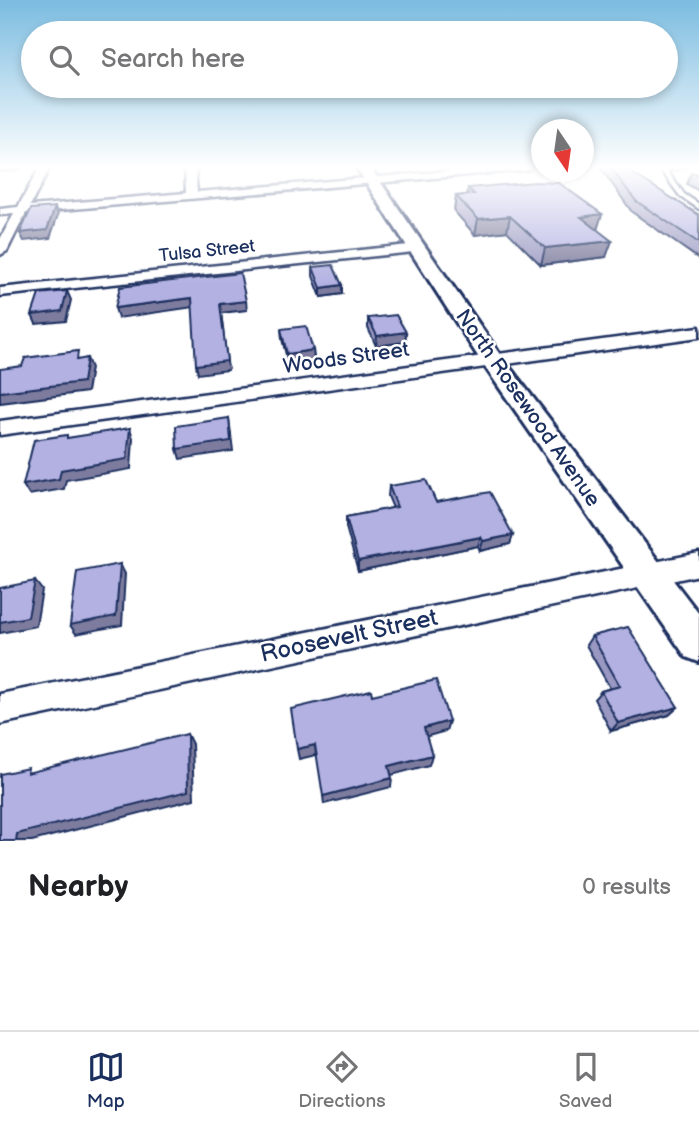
<!DOCTYPE html>
<style>
:root{--surface:#fff;--page:#f2f2f2;--text:#202124;--muted:#757577;--line:#e0e0e0;--accent:#1b2f5e}
body{margin:0;font-family:"Balsamiq Sans",sans-serif;background:var(--page);color:var(--text)}
.compass{position:absolute;left:531px;top:119px;width:63px;height:63px;border-radius:50%;background:var(--surface);box-shadow:0 4px 10px #0003;rotate:167deg}
.list{margin:0;padding:0;list-style:none}
h2{display:flex;justify-content:space-between;align-items:center;height:91px;margin:0;padding:0 28px;font-size:30px}
h2 small{font-size:23px;font-weight:400;color:var(--muted)}
.icon{flex:none;width:38px;height:38px;fill:none;stroke:currentColor;stroke-width:2;stroke-linecap:round;stroke-linejoin:round}
.map{position:relative;flex:none;width:699px;height:841px;overflow:hidden}
.search{position:absolute;background:var(--surface);box-shadow:0 4px 10px #0003;left:21px;right:21px;top:21px;height:77px;display:flex;align-items:center;gap:18px;box-sizing:border-box;padding:0 24px;border-radius:38px;color:var(--muted);font-size:26px}
.sheet{height:189px;background:var(--surface)}
nav{display:flex;justify-content:space-around;align-items:center;box-sizing:border-box;height:98px;border-top:2px solid var(--line);background:var(--surface);font-size:19px;color:var(--muted)}
nav a{display:grid;justify-items:center;gap:4px}
nav .on{color:var(--accent)}
.map>svg:first-child{display:block}
</style>
<div class="map">
<svg width="699" height="841" viewBox="0 0 699 841">
<rect width="100%" height="100%" fill="#fff"/>
<filter id="ink" filterUnits="userSpaceOnUse"><feTurbulence type="fractalNoise" baseFrequency=".0143" numOctaves="2"/><feDisplacementMap in="SourceGraphic" scale="14" xChannelSelector="R" yChannelSelector="G"/><feConvolveMatrix kernelMatrix="1 2 1 2 8 2 1 2 1" color-interpolation-filters="sRGB"/></filter>
<g filter="url(#ink)">
<g fill="none" stroke-linecap="round" stroke-linejoin="round">
<defs>
<path id="lane" d="M676,167H685L667,171L684,194L699,204V209L680,196L661,170Z"/>
<g id="street">
<path d="M40,167H50L30,206L186,193L185,167H195L197,192L497,167H532L527,170L26,213L7,251L0,255V239L14,214L0,215V209L18,207Z"/>
<path d="M418,244L423,245V251L0,296V288Z"/>
<path d="M699,327V337L0,435V421Z"/>
<path d="M699,553V575L0,724V694Z"/>
</g>
<path id="secondary" d="M356,167H370L501,356L699,614V662L686,657L481,361Z"/>
</defs>
<use href="#lane" stroke="#1b2f5e" stroke-width="5"/>
<use href="#street" stroke="#1b2f5e" stroke-width="5"/>
<use href="#secondary" stroke="#1b2f5e" stroke-width="6"/>
<use href="#lane" fill="#fff" fill-rule="evenodd"/>
<use href="#street" fill="#fff" fill-rule="evenodd"/>
<use href="#secondary" fill="#fff" fill-rule="evenodd"/>
</g>
<g fill="#9998c2" stroke="#1b2f5e" stroke-width="2">
<path d="M600,167H622L699,215V259L632,212Z"/>
<path d="M691,173L699,174V191L687,184Z"/>
<path d="M468,188L602,214L597,229L606,257L541,265L507,231L475,235L454,211L456,196L467,195Z"/>
<path d="M313,267L342,294L321,297L313,276Z"/>
<path d="M368,318L406,332L405,342L376,346L368,328Z"/>
<path d="M281,329L313,350L314,360L288,363L282,339Z"/>
<path d="M389,486L436,502L513,535L510,544L480,551L478,546L358,571L346,527V517L393,508L388,496Z"/>
<path d="M592,636L678,707L669,715L611,731L594,699L601,691L610,688L586,645Z"/>
</g>
<g fill="#7d7c9e" stroke="#1b2f5e" stroke-width="2">
<path d="M0,167H22L20,170L0,172Z"/>
<path d="M386,167H414L386,169Z"/>
<path d="M55,207L58,215L50,238L24,241L20,233Z"/>
<path d="M602,214L597,230L581,217Z"/>
<path d="M510,216L507,231L475,235L478,219Z"/>
<path d="M612,241L606,257L541,265L545,248Z"/>
<path d="M342,285V294L321,297V288Z"/>
<path d="M67,291L71,300L66,321L36,324L32,315Z"/>
<path d="M192,298L194,307L118,318L115,308Z"/>
<path d="M246,301L247,310L221,313L228,370L198,374L196,365L220,304Z"/>
<path d="M406,332L405,342L376,346L377,336Z"/>
<path d="M313,350L314,360L288,363L287,354Z"/>
<path d="M87,358L91,368L87,392L0,403V392Z"/>
<path d="M229,418L233,451L180,459L177,449Z"/>
<path d="M130,428L133,438L131,469L66,480L64,489L29,495L23,485L61,470Z"/>
<path d="M513,535L510,544L480,551L483,541Z"/>
<path d="M481,537L478,546L358,571V561Z"/>
<path d="M120,564L125,574L122,625L76,634L70,625Z"/>
<path d="M35,581L42,590L36,626L0,633V622Z"/>
<path d="M678,707L669,715L611,731L618,723Z"/>
<path d="M449,721L446,731L421,738L424,728Z"/>
<path d="M187,734L192,744L194,799L32,841H16L17,834Z"/>
<path d="M315,745L316,755L299,759L297,749Z"/>
<path d="M432,755L429,765L388,776L389,766Z"/>
<path d="M392,778L391,787L324,804L323,796Z"/>
</g>
<g fill="#b2b1e2" stroke="#1b2f5e" stroke-width="2">
<path d="M610,167H622L699,215V243L636,201Z"/>
<path d="M535,182L559,183L602,214L581,217L612,241L545,248L510,216L478,219L456,196L474,194L468,188Z"/>
<path d="M55,207L47,230L20,233L31,209Z"/>
<path d="M333,265L342,285L321,288L313,267Z"/>
<path d="M240,273L246,301L220,304L227,361L196,365L192,298L115,308L120,287Z"/>
<path d="M67,291L62,311L32,315L39,294Z"/>
<path d="M396,315L406,332L377,336L368,318Z"/>
<path d="M306,326L313,350L287,354L281,329Z"/>
<path d="M78,351L77,360L87,358L83,382L0,392V369L22,366L25,358Z"/>
<path d="M229,418L231,441L177,449L176,426Z"/>
<path d="M130,428L127,459L61,470L59,479L23,485L34,440L67,435V438Z"/>
<path d="M426,480L436,502L490,492L513,535L483,541L481,537L358,561L346,517L397,507L389,486Z"/>
<path d="M120,564L116,616L70,625L77,572Z"/>
<path d="M35,581L28,617L0,622V588Z"/>
<path d="M628,627L678,707L618,723L601,691L620,686L592,636Z"/>
<path d="M436,680L449,721L424,728L432,755L389,766L392,778L323,796L315,745L297,749L291,709L371,690L372,695Z"/>
<path d="M187,734L188,791L17,834L16,841H0V774L28,768L27,773Z"/>
</g>
</g>
<linearGradient id="sky" x2="0" y2="1"><stop stop-color="#7bbce0"/><stop offset="0.59" stop-color="#fff"/><stop offset="1" stop-color="#fff" stop-opacity="0"/></linearGradient>
<rect width="699" height="284" fill="url(#sky)"/>
<g text-anchor="middle" dominant-baseline="central" stroke-width="5" stroke-linejoin="round" paint-order="stroke">
<g font-size="18" fill="#1b2f5e" stroke="#fff">
<text transform="translate(207 251) rotate(-6)">Tulsa Street</text>
</g>
<g font-size="21" fill="#1b2f5e" stroke="#fff">
<text transform="translate(346 358) rotate(-8)">Woods Street</text>
<text transform="translate(528 408) rotate(55)">North Rosewood Avenue</text>
</g>
<g font-size="24" fill="#1b2f5e" stroke="#fff">
<text transform="translate(349 636) rotate(-12)">Roosevelt Street</text>
</g>
</g>
</svg>
<svg class="compass" viewBox="-18 -18 36 36"><path d="M0-13l5 13h-10z" fill="#e53935"/><path d="M0 13l5-13h-10z" fill="#757577"/></svg>
<div class="search"><svg class="icon" aria-label="search" viewBox="0 0 24 24"><circle cx="10" cy="10" r="6"/><path d="M15 15l6 6"/></svg>Search here</div>
</div>
<section class="sheet">
<h2>Nearby<small>0 results</small></h2>
<ul class="list">
</ul>
</section>
<nav>
<a class="on"><svg class="icon" aria-label="map" viewBox="0 0 24 24"><path d="M3 6l6-2 6 2 6-2v14l-6 2-6-2-6 2zM9 4v14M15 6v14"/></svg>Map</a>
<a><svg class="icon" aria-label="directions" viewBox="0 0 24 24"><path d="M12 3l9 9-9 9-9-9zM9 14v-3h6M13 9l2 2-2 2"/></svg>Directions</a>
<a><svg class="icon" aria-label="saved" viewBox="0 0 24 24"><path d="M7 4h10v16l-5-4-5 4z"/></svg>Saved</a>
</nav>
